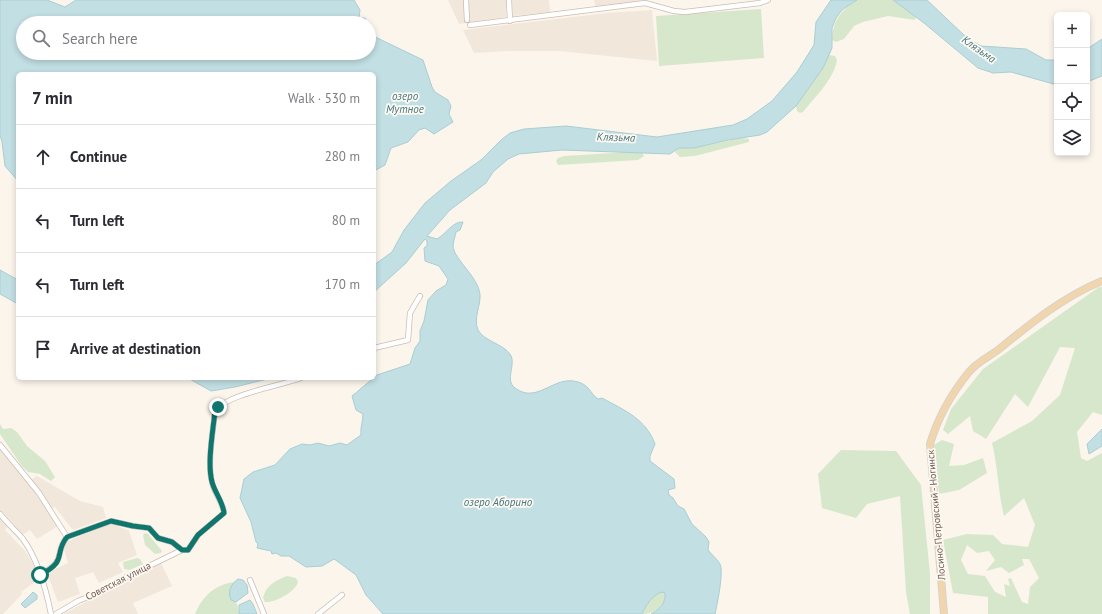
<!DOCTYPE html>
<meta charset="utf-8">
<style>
:root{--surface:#fff;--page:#f7f7f7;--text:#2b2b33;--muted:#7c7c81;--line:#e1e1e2}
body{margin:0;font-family:"PT Sans",sans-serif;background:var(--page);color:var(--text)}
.controls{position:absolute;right:12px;top:12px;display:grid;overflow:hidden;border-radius:6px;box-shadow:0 2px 6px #0003}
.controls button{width:36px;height:36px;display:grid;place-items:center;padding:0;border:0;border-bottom:1px solid var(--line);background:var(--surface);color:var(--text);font:20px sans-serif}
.stop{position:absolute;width:12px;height:12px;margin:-9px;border:3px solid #0f766e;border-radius:50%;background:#fff}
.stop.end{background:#0f766e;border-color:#fff;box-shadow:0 1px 4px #0008}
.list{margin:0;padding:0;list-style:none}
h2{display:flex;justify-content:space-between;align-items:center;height:52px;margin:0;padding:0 16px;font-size:17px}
h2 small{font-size:13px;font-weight:400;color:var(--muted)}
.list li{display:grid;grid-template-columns:26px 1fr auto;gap:12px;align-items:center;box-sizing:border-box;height:64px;padding:0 16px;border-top:1px solid var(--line)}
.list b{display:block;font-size:15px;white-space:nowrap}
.list em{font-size:13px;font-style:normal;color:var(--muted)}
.icon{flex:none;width:22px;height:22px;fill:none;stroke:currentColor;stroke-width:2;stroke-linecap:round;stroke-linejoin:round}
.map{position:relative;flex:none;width:1102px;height:614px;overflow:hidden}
.search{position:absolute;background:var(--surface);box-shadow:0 2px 6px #0003;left:16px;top:16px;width:360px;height:44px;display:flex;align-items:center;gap:10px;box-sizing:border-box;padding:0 14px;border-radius:22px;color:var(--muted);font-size:15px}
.panel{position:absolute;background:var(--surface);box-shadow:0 2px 6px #0003;left:16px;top:72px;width:360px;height:308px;border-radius:6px}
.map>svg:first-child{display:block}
</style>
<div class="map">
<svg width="1102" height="614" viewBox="0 0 1102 614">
<rect width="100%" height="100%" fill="#fbf5ec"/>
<g fill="#f2e7db">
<path d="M448,0H464L465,23L459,24Z"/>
<path d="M468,0H506V17L469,22Z"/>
<path d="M512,0H549L550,12L513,16Z"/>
<path d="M594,0H640L641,2L596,8Z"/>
<path d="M652,10L657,61L559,51H508L474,53L463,30L607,13Z"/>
<path d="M0,449L38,496L58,526L37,539L30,530L22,535L0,511Z"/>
<path d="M37,476L80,501L103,507L106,518L73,530L55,507L52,508L31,480Z"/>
<path d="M0,519L7,527L5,530L25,551L34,565L39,579L21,592L22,594L3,614H0Z"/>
<path d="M109,524L115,525L129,531L137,555L118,563L123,572L99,583L93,572L75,578L80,594L58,602L47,573L68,563L64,549L66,542Z"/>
<path d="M161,563L172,586L133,603L138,614H63Z"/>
</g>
<g fill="#d7e7cc" fill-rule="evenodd">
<path d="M857,0H893L916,16L915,20L888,16L863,22L854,26L844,39L836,42L832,40C833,19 841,11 857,0Z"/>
<path d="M761,9L764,58L659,66L656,16Z"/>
<path d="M829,55L835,56L837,60C834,79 815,97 803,112L800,113L797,111L796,106L823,68Z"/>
<path d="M741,138L749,139V142L695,156L680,157L675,152L679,148H694Z"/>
<path d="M629,152L642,153L644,156L638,160L558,165L556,161L558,158L564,156Z"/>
<path d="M1099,287H1102V415L1093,412L1077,432L1081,458L1087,461L1102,453V614H988V597L953,593L943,540L967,534L993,535L1002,544L1028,547L1035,525L1024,498L1004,516C998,492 998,467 992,443L1032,421L1060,395L1075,348L1060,347L1028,407L1015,394L986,439L973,431L970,416L948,434L943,430L951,409L983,369ZM967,545L977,553L989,551L995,560L986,571L1001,567L1009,573L1024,565L1022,559H1029L1039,578L1030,587L1028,604L1022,602L1011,578L1008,579L1010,586L1004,584L1006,597L995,592L985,576L968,574L961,560Z"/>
<path d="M0,424L3,429L11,428L17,432L27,446L45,461L55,477L51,481L40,474L28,472L21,465L0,434Z"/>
<path d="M942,440L954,444L949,466L964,465L983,458L987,473L959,490L939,494L934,445Z"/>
<path d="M841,450L896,451L921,485L930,574V614H910L906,592L900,496L867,504L856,518L822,508L818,474Z"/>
<path d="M145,533L148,534L162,551L161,553L155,554L145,545L143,535Z"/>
<path d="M137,558L140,559L143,564L130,570L124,569L123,562Z"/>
<path d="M287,576L296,578L298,582C295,592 275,603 265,602L263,598C266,585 275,581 287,576Z"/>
<path d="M234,582L229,597L231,600C240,603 237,607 239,614H195C203,596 214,585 234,582Z"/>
<path d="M662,592L665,593C666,607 654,614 642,614C646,605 652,595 662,592Z"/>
</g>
<g fill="#c2dfe3" stroke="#aaced3">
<path d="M0,0H47L65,7L76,0H354L360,10L359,18H365L367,23H23V53H369V34L423,60L432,87L435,92L448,100L451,106L449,114L453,122L434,134L425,128L419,130L408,142L391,148L385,165L374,171V74H18V181L5,166L2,142L0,135Z"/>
<path d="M831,0H857L842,10L836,18L832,28V48L823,68L796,106L767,132L760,135L728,140L694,148H679L670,154L562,150L519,154L508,159L493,172L486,183L450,210L427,236L437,239C446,234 453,221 463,222L460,230L456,232C455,237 453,242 453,247C455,260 478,277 480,294C481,306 473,318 478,330C484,341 503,344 510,354C517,364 504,380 515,388C539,406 556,370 583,384C590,388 592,395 598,399L602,398C624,410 646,419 655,444L650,456V461L674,479L675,488L668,490L669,495L673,498L678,506L684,509L692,524L706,537L709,542L708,550C711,554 718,560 720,564C724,572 717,605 715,614H651C660,609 666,603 665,593L662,592C652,595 646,605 642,614H383L366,595L356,575L337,561L334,559L322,566L306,567L289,556H281L276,553L272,554L271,551L257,548L258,544L256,542L251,522L240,498L244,479L253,472L275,465L290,449L302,444L310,445L318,443L329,446L340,443L347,445L361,435C360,427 363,422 363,414L356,410L352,396L377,375L410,364L415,348L420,341V331L424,321L428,300L436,291L446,285L448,279L439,266L425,261L424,248L427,246V241L425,239L406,263L374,292V265L392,252L404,230L425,203L451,181L481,160L501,140L510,133L524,129L566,126L657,137L733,125L747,119L772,101L797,72L814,45L816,22Z"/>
<path d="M893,0H927L966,37L981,46L1026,49L1046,60H1057V85L1011,72L993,73L978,68L924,23Z"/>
<path d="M1102,39V76L1087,82V49Z"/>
<path d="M0,270L18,280V304L0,294Z"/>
<path d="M188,378H271L235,387L211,391Z"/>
<path d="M1102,429V446L1089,454L1087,444Z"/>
<path d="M238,579L243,580L247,585L248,593L236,602L231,600C227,592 231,584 238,579Z"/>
<path d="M33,592L37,595V599L25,608L21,604Z"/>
<path d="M250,600L253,604L257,614H239V605Z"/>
</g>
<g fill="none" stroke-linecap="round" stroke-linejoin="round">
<defs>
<g id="minor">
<path d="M466,0L467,20"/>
<path d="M509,0L510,21"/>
<path d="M470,25L645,3L674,11L685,12L760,3L768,0"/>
<path d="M374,348L408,340L410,313L420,296"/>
<path d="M0,445L39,493L67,537"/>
<path d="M0,514C7,523 16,531 23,539C38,560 46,589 51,614"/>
<path d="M39,575C69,560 53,554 67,537L111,521L133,526L149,528L158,538L172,542L182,550H188L198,535L224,513C223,502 214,493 212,482C207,463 213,432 215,411C227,394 280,386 301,378"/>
<path d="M250,580L264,614"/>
<path d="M56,614L78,601L103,591L118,581L182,550"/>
<path d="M318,614L342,595"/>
</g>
<path id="major" d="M944,614L930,444C938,417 951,394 969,372C976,363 988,357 998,350C1030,324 1063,297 1102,281"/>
</defs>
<use href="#minor" stroke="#ccbdb3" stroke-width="6"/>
<use href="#major" stroke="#d8d2ce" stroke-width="8"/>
<use href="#minor" stroke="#fff" stroke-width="4.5"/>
<use href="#major" stroke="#f1d6ad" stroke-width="6"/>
</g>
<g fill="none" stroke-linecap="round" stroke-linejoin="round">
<path stroke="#0f766e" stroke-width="5" d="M40,575C69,560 53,554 67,537L111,521L133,526L149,528L158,538L172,542L182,550H188L198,535L224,513C223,502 215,493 212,482C207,463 213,431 215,411L218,407"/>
</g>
<g text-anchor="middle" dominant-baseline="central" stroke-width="3.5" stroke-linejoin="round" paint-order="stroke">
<g font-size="10" fill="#745d51" stroke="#fdf9f3">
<text transform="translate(936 515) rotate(-95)">Лосино-Петровский - Ногинск</text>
<text transform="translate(118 581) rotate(-27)">Советская улица</text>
</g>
<g font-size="11" font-style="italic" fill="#4a767d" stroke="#fdf9f3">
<text transform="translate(979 49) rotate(35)">Клязьма</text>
<text x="405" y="96">озеро<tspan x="405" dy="13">Мутное</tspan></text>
<text transform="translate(616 137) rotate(2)">Клязьма</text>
<text x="498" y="502">озеро Аборино</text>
</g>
</g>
</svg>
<div class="controls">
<button>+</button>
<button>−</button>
<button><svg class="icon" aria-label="locate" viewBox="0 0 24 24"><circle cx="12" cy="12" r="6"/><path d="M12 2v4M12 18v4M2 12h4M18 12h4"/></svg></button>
<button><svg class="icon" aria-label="layers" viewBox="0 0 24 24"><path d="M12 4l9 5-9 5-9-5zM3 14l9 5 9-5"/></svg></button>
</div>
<div class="stop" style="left:40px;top:575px"></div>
<div class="stop end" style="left:218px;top:407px"></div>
<div class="search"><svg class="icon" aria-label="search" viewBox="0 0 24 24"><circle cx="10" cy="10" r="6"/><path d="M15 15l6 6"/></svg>Search here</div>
<section class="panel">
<h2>7 min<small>Walk · 530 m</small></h2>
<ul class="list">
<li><svg class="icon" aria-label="ahead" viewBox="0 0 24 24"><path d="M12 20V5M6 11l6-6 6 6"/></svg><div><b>Continue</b></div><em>280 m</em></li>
<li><svg class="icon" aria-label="left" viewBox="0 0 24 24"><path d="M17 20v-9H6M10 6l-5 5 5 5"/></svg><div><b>Turn left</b></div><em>80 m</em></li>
<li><svg class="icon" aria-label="left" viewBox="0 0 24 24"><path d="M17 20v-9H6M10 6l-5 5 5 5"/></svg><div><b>Turn left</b></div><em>170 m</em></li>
<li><svg class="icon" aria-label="arrive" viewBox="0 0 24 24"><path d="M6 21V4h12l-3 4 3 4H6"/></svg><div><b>Arrive at destination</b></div></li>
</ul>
</section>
</div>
